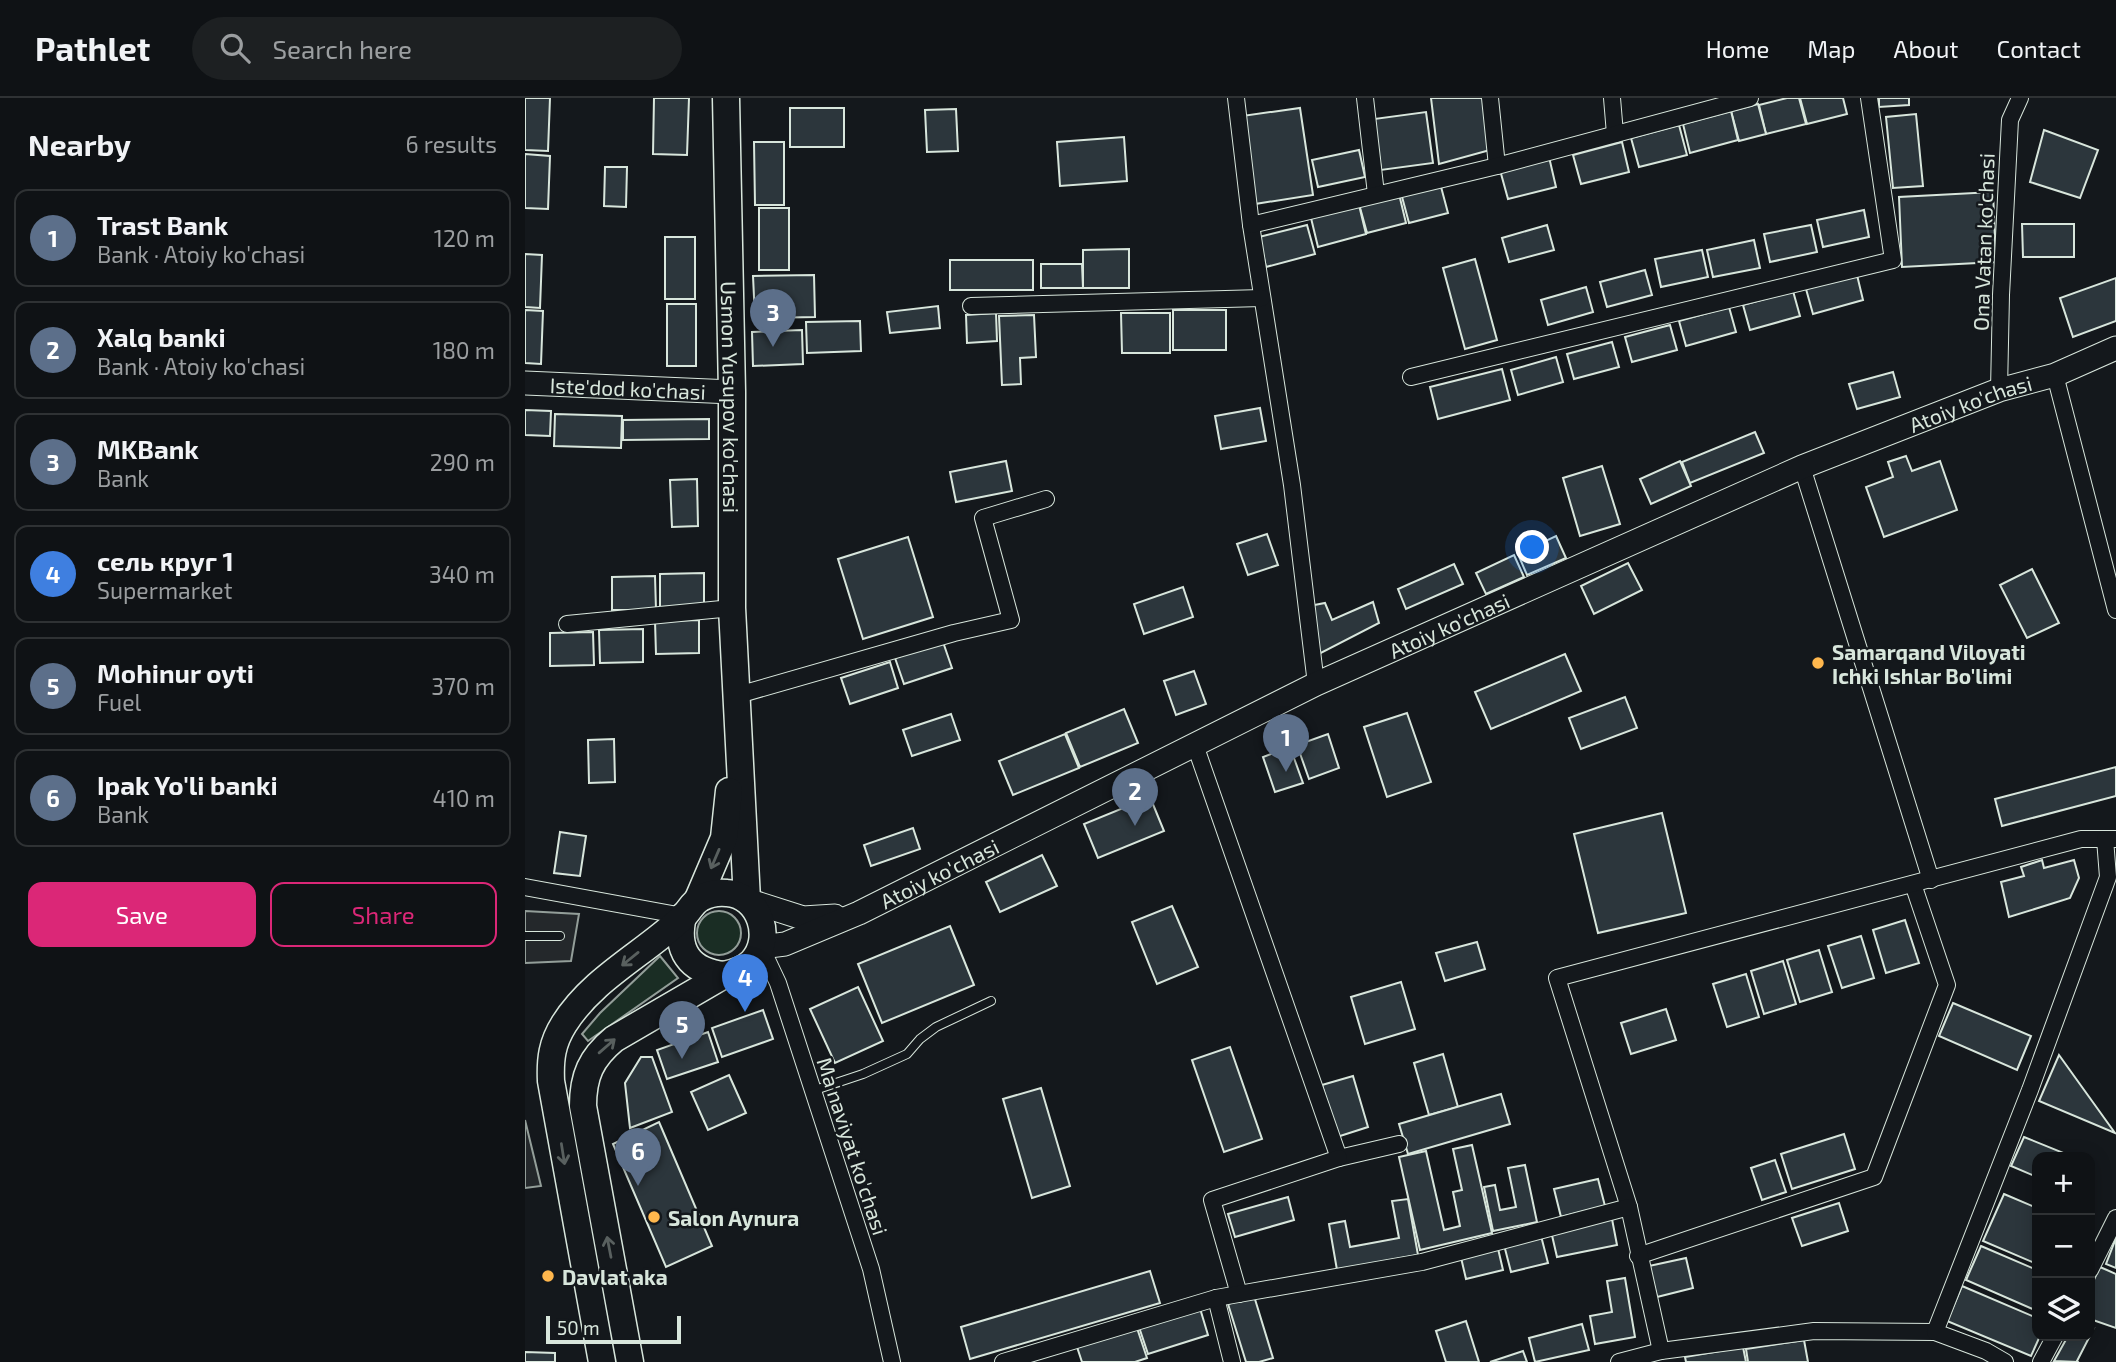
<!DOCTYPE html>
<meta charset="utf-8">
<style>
:root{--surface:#0f1215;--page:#1d2022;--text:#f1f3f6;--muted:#9b9ea0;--line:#2f3234;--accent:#db2777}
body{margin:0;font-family:"Exo 2",sans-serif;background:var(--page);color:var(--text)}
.controls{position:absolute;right:21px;bottom:21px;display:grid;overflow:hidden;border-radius:14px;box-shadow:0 4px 18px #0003}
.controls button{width:63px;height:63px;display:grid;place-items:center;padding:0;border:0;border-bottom:2px solid var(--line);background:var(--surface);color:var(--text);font:35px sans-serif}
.scale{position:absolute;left:21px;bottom:18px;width:135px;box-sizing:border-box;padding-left:7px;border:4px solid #d8e6dc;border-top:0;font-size:19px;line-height:24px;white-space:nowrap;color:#d8e6dc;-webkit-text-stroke:5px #14181c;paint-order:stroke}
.you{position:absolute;left:1008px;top:450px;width:24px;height:24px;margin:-18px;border:5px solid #fff;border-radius:50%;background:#1a73e8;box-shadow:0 0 0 10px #1a73e833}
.badge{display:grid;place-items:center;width:46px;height:46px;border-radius:50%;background:var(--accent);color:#fff;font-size:23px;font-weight:700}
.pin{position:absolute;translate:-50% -58px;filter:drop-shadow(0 2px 4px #0008)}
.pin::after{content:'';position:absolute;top:37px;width:24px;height:21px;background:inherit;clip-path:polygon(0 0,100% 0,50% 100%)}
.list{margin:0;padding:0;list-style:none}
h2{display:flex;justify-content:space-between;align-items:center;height:91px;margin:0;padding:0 28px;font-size:30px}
h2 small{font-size:23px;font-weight:400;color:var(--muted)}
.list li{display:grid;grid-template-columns:46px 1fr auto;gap:21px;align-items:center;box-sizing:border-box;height:98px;margin:0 14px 14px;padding:0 14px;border:2px solid var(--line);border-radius:14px}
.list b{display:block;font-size:26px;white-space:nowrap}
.list p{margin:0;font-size:23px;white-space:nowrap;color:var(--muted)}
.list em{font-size:23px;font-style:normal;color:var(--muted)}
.actions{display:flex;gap:14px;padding:21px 28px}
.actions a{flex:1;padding:16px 0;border:2px solid var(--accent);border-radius:14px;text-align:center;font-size:24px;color:var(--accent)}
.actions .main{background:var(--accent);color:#fff}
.icon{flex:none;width:38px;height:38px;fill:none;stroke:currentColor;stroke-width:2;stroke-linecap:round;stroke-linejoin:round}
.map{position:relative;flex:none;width:1591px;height:1264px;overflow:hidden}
header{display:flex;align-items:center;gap:42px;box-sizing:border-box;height:98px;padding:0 35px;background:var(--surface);border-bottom:2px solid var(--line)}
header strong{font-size:33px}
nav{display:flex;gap:38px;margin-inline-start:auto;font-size:24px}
.search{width:490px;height:63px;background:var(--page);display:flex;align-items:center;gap:18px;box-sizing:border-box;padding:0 24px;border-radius:38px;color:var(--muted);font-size:26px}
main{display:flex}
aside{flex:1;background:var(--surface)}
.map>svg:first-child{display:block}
</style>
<header>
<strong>Pathlet</strong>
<div class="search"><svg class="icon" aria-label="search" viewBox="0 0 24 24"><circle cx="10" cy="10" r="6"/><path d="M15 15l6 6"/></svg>Search here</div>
<nav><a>Home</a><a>Map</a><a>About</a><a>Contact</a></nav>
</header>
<main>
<aside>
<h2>Nearby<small>6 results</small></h2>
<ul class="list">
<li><span class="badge" style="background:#5c6f8a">1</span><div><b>Trast Bank</b><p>Bank · Atoiy ko'chasi</p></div><em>120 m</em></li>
<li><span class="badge" style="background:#5c6f8a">2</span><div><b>Xalq banki</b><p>Bank · Atoiy ko'chasi</p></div><em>180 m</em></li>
<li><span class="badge" style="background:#5c6f8a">3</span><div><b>MKBank</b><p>Bank</p></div><em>290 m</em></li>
<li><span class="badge" style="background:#3f7fe0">4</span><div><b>сель круг 1</b><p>Supermarket</p></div><em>340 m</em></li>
<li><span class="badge" style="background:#5c6f8a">5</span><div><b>Mohinur oyti</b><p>Fuel</p></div><em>370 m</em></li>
<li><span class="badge" style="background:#5c6f8a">6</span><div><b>Ipak Yo'li banki</b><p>Bank</p></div><em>410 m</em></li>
</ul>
<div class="actions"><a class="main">Save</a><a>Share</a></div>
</aside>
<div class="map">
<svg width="1591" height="1264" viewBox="0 0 1591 1264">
<rect width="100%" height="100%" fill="#14181c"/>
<g fill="#1a2d24" stroke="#939e99" stroke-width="2">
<circle cx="194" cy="835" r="22"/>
<path d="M135,858L153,880L63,943L57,936L75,915Z"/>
</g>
<g fill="#24282b" stroke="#939e99" stroke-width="2">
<path d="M0,813L54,816L46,863L0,865Z"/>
<path d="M0,1022L16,1088L0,1090Z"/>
</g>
<g fill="#2c363c" stroke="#d8e6dc" stroke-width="2">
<path d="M0,0H25L23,53L0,52Z"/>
<path d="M129,0H164L162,57L128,56Z"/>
<path d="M906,0H961L965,52L914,66Z"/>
<path d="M1262,0H1274L1281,26L1241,36L1234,7Z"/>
<path d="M1275,0H1318L1322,16L1282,26Z"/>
<path d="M1354,0H1384V7L1354,9Z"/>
<path d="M1233,6L1241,36L1214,43L1206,13Z"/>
<rect x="265" y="10" width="54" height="39"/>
<path d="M775,10L788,97L730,106L717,18Z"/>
<path d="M431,11L433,53L402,54L400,12Z"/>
<path d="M1206,13L1213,42L1165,55L1158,26Z"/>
<path d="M901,14L908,65L856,72L849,21Z"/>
<path d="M1391,16L1398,88L1368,90L1361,19Z"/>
<path d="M1154,27L1162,57L1114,69L1106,40Z"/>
<path d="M1519,32L1573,52L1555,100L1505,84Z"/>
<path d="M599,39L602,83L535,88L532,44Z"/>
<path d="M229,44H259V107H230Z"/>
<path d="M1097,44L1104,74L1056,86L1048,57Z"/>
<path d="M834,52L840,79L793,89L787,62Z"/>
<path d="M0,56L25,58L23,111L0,110Z"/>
<path d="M1024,59L1031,89L983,101L975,72Z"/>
<path d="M80,69H102L101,109L79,108Z"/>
<path d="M915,85L923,115L884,125L876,95Z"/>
<path d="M1468,94L1471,164L1377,169L1374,99Z"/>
<path d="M874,96L881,125L842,135L834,106Z"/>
<path d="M834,107L841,136L793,149L786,120Z"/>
<rect x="234" y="110" width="30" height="62"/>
<path d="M1339,112L1344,139L1298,149L1292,122Z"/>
<path d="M1497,126H1549V159H1498Z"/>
<path d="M782,127L790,156L741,169L734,139Z"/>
<path d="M1022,127L1029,152L984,164L977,140Z"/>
<path d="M1286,127L1292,154L1245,164L1239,136Z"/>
<rect x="140" y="139" width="30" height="62"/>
<path d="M1229,142L1235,170L1188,179L1182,152Z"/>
<path d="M604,151V190H558V152Z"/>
<path d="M1177,152L1183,179L1136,189L1130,161Z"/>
<path d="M0,156L17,157L15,210L0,209Z"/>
<path d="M950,161L972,242L940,251L918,170Z"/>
<rect x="425" y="162" width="83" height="30"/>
<path d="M516,166H557L558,190H516Z"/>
<path d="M1120,172L1127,197L1082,209L1075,184Z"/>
<path d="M289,177L290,219L230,220L228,178Z"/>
<path d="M1332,177L1338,202L1288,216L1281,191Z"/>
<path d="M1591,180V223L1548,239L1535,200Z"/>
<path d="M1061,189L1068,214L1023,227L1016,202Z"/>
<path d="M1268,193L1275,218L1225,232L1218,207Z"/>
<rect x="142" y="206" width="29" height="62"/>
<path d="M413,208L415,230L365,235L362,214Z"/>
<path d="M1204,209L1211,234L1161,248L1154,223Z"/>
<path d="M0,212L18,213L16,266L0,265Z"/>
<rect x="648" y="212" width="53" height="40"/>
<path d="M471,215L472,243L442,245L441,217Z"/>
<path d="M596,215H645V255H597Z"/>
<path d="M509,217L511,259L495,260L496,286L477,287L474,218Z"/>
<path d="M335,223L336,253L282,255L281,224Z"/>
<path d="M1145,227L1152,252L1107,264L1100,239Z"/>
<path d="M277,232L278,266L228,268L227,234Z"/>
<path d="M1087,244L1094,269L1049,281L1042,256Z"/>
<path d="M1031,259L1038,284L993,297L986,272Z"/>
<path d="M977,271L985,302L913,321L905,289Z"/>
<path d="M1368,274L1375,299L1332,311L1324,286Z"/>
<path d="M735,310L741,343L696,351L690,318Z"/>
<path d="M0,312L26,313L25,338L0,337Z"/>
<path d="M30,316L97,318L96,350L29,348Z"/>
<path d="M184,321V341L98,342V322Z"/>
<path d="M1230,334L1239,355L1165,385L1157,364Z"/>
<path d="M1381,358L1387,373L1415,363L1432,412L1359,439L1341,389L1368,379L1363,364Z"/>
<path d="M481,363L487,393L431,404L425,374Z"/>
<path d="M1155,363L1166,388L1126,406L1115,381Z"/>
<path d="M1077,368L1095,426L1055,438L1038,380Z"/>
<path d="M172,381L173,428L147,429L145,382Z"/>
<path d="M742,436L753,467L723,477L712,446Z"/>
<path d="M1031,438L1041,460L1002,477L993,456Z"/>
<path d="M383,439L408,519L338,541L313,461Z"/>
<path d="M989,457L999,479L961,496L951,475Z"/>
<path d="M1103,465L1117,492L1069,516L1056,488Z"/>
<path d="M929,466L938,486L881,511L873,491Z"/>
<path d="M1507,471L1534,525L1502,540L1475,487Z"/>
<path d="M179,475V508L135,509V476Z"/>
<path d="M130,478L131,512H87V479Z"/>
<path d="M658,489L668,519L619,536L609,506Z"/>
<path d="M848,504L854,525L790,558L784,508L800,505L807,522Z"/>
<path d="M174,522V555L131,556L130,523Z"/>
<path d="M118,531V564L75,565L74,532Z"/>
<path d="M68,534L69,567L25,568V535Z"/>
<path d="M418,544L427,570L379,586L370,560Z"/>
<path d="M1040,556L1056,593L966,631L950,594Z"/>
<path d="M365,564L373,590L325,606L316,580Z"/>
<path d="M669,573L681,606L651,617L639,583Z"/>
<path d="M1100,599L1112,630L1056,651L1044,620Z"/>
<path d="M599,611L613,645L555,669L541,635Z"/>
<path d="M882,615L906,684L862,699L839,629Z"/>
<path d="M426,616L435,642L387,658L378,632Z"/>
<path d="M540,636L554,670L488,697L474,663Z"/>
<path d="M803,636L814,670L784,681L772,647Z"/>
<path d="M89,641L90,684L64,685L63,642Z"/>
<path d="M765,649L778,685L750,694L738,659Z"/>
<path d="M1591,669V698L1477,728L1470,701Z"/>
<path d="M625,699L639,733L573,760L559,726Z"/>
<path d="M1137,715L1161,815L1073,835L1049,736Z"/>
<path d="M388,730L395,751L346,768L339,747Z"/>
<path d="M35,734L61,738L55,778L29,775Z"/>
<path d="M517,757L532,788L475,814L461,784Z"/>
<path d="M1517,762L1519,770L1549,762L1554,780L1545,800L1484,819L1476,784L1499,778L1496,769Z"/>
<path d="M647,808L673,869L632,886L607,824Z"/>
<path d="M1380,822L1394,865L1361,875L1348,832Z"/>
<path d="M425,828L449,887L357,925L333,866Z"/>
<path d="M1336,838L1349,880L1317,890L1303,848Z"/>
<path d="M952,844L960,871L920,883L911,855Z"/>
<path d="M1294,852L1307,894L1275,904L1262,862Z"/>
<path d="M1258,863L1271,906L1239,916L1226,873Z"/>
<path d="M1221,876L1234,919L1202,929L1188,886Z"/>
<path d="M876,884L890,931L840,946L826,899Z"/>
<path d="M333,889L358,943L310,965L285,911Z"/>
<path d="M1428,905L1506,938L1492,972L1414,938Z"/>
<path d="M1141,911L1151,942L1106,956L1096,925Z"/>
<path d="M238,912L248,941L197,959L187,930Z"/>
<path d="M183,934L193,964L142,981L132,952Z"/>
<path d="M705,949L737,1041L699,1054L667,962Z"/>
<path d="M918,956L933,1009L904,1017L889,965Z"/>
<path d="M1534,957L1590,1035L1514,1003Z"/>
<path d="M116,959H127L147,1014L105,1030L100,985Z"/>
<path d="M204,977L221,1015L183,1032L166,994Z"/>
<path d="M828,978L843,1029L812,1039L797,987Z"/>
<path d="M516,990L545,1088L507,1100L478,1001Z"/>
<path d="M976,996L985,1026L883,1056L874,1026Z"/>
<path d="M134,1024L187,1148L141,1169L88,1046Z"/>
<path d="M1319,1036L1330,1071L1267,1091L1256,1056Z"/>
<path d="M1499,1039L1546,1058L1545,1059H1512V1079L1486,1068Z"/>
<path d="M947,1047L967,1135L895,1152L874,1059L901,1053L919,1132L935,1128L928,1094L937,1092L928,1051Z"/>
<path d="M1250,1062L1261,1094L1237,1102L1226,1070Z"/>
<path d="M1000,1067L1012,1124L968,1133L959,1089L970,1087L975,1112L991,1109L983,1070Z"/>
<path d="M1073,1081L1080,1108L1036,1119L1029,1091Z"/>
<path d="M1479,1096L1512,1110V1166L1458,1143Z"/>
<path d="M763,1099L769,1122L710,1139L703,1116Z"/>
<path d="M883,1101L893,1157L812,1172L804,1126L820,1123L825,1149L874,1140L867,1103Z"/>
<path d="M1314,1105L1323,1133L1277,1148L1267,1120Z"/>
<path d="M1087,1121L1092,1147L1032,1159L1026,1133Z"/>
<path d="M1015,1134L1023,1165L986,1174L978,1143Z"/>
<path d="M1591,1140V1170L1581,1166Z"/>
<path d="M971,1142L978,1172L941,1181L934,1151Z"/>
<path d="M1456,1148L1512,1172V1213L1441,1182Z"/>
<path d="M1161,1160L1168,1190L1132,1199L1124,1168Z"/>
<path d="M1575,1169L1591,1176V1230L1565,1221V1190Z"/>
<path d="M625,1173L635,1205L445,1261L436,1229Z"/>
<path d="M1100,1180L1110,1239L1070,1246L1065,1218L1087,1214L1082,1183Z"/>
<path d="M1437,1188L1512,1220V1238H1515L1506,1258L1422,1223Z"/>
<path d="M729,1198L748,1260L734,1264H721L703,1206Z"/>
<path d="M674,1207L683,1237L623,1256L613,1226Z"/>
<path d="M941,1223L954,1264H921L911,1233Z"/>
<path d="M1057,1226L1064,1252L1010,1264L1004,1240Z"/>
<path d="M1565,1228L1569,1230L1552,1263L1553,1264L1529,1263L1543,1238H1565Z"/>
<path d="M612,1230L622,1260L610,1264H557L552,1249Z"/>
<path d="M1279,1242L1283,1264H1223L1221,1251Z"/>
<path d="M1218,1249L1221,1264H1161L1160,1259Z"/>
<path d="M998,1253L1002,1264H965Z"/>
<path d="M0,1254L30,1255V1264H0Z"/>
</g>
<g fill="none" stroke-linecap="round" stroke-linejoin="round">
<defs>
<g id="lane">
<path d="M0,838H35"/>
<path d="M287,993L338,976L382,956L395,941L411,929L466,903"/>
</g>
<g id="street">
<path d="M711,0L726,127L767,387L791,586"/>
<path d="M840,0L851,96"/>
<path d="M965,0L972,68"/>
<path d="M1087,0L1090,36"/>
<path d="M726,127L972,68L1225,0"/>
<path d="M446,208L737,200"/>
<path d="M1530,277L1591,512"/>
<path d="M886,279L1368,162L1344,0"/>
<path d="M1474,292L1476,197L1485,22L1495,0"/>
<path d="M1277,369L1406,782"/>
<path d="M42,526L207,510"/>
<path d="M213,597L429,535L486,522L458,420L521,401"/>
<path d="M670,647L814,1060L874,1046"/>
<path d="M0,789L158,818"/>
<path d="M236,849L253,885L346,1171L367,1264"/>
<path d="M1113,1158L1349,1079L1422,887L1388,786"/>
<path d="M1565,1172L1591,1120"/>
<path d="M714,1196L687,1102L814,1060"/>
<path d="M691,1200L707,1264"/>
<path d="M1136,1253L1104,1109L1032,880L1556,741H1591"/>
<path d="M478,1264L691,1200L897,1164L1104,1109"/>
<path d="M1094,1264L1136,1253L1289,1233L1410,1234"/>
<path d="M1480,1264L1461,1253L1410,1234L1505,992L1583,779L1580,741"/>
<path d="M1516,1264L1530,1238"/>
</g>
<g id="secondary">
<path id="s1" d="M0,285L207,294"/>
<path d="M222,802L278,820L310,818"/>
<path id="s2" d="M236,849L260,846L334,815L791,586L1277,369L1474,292L1530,277L1591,250"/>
</g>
<g id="primary">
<path id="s3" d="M201,0L207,294V510L222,802"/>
<path d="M173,801L199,740L204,693"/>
<path d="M158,818C150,852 164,873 199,877"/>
<path d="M77,1264L26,983C25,961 27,945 39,926C68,880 119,856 158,819C164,813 168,804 176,800C185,795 192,794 202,795C235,797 249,841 227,864C219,872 209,875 199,877L89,941C66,960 58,978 58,1008L105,1264"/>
</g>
</defs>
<use href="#lane" stroke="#d8e6dc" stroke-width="10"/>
<use href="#street" stroke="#d8e6dc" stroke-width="18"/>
<use href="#secondary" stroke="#d8e6dc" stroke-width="25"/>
<use href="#primary" stroke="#d8e6dc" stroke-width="29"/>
<use href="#lane" stroke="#14181c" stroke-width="8"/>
<use href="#street" stroke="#14181c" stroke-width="16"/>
<use href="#secondary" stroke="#14181c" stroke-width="23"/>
<use href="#primary" stroke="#14181c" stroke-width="26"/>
</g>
<defs><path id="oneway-shaft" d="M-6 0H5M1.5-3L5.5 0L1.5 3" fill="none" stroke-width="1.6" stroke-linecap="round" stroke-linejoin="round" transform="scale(1.75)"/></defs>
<g stroke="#59605f">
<use href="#oneway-shaft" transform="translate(190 761) rotate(113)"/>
<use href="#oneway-shaft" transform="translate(105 861) rotate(141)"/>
<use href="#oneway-shaft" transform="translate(82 948) rotate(-41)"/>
<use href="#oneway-shaft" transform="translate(38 1056) rotate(81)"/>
<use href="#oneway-shaft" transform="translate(84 1149) rotate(-101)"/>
</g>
<g fill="#ffb74d" stroke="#14181c" stroke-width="2.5">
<circle cx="1293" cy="565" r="7"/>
<circle cx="129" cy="1119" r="7"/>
<circle cx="23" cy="1178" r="7"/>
</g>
<g text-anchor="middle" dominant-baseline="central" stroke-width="5" stroke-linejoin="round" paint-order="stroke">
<g font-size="21" fill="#d8e6dc" stroke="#14181c">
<text transform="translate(1458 144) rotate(-88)">Ona Vatan ko'chasi</text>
<text stroke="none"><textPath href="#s1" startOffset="103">Iste'dod ko'chasi</textPath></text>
<text stroke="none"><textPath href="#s3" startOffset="299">Usmon Yusupov ko'chasi</textPath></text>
<text stroke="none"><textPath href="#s2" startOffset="1328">Atoiy ko'chasi</textPath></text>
<text stroke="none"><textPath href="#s2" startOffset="761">Atoiy ko'chasi</textPath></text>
<text stroke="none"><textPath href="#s2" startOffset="194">Atoiy ko'chasi</textPath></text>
<text transform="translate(328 1048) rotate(72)">Ma'naviyat ko'chasi</text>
</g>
<g font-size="21" font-weight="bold" fill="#d8e6dc" stroke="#14181c" text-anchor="start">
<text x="1307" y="553">Samarqand Viloyati<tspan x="1307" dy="24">Ichki Ishlar Bo'limi</tspan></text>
<text x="143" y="1119">Salon Aynura</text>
<text x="37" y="1178">Davlat aka</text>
</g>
</g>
</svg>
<div class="controls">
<button>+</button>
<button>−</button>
<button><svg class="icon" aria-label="layers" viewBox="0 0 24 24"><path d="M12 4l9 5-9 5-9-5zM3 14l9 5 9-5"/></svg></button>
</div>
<div class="scale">50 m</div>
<div class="you"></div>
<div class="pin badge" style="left:761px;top:674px;background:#5c6f8a">1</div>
<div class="pin badge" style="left:610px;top:728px;background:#5c6f8a">2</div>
<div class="pin badge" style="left:248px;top:249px;background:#5c6f8a">3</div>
<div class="pin badge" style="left:220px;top:914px;background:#3f7fe0">4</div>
<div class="pin badge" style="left:157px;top:961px;background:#5c6f8a">5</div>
<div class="pin badge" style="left:113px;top:1088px;background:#5c6f8a">6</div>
</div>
</main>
